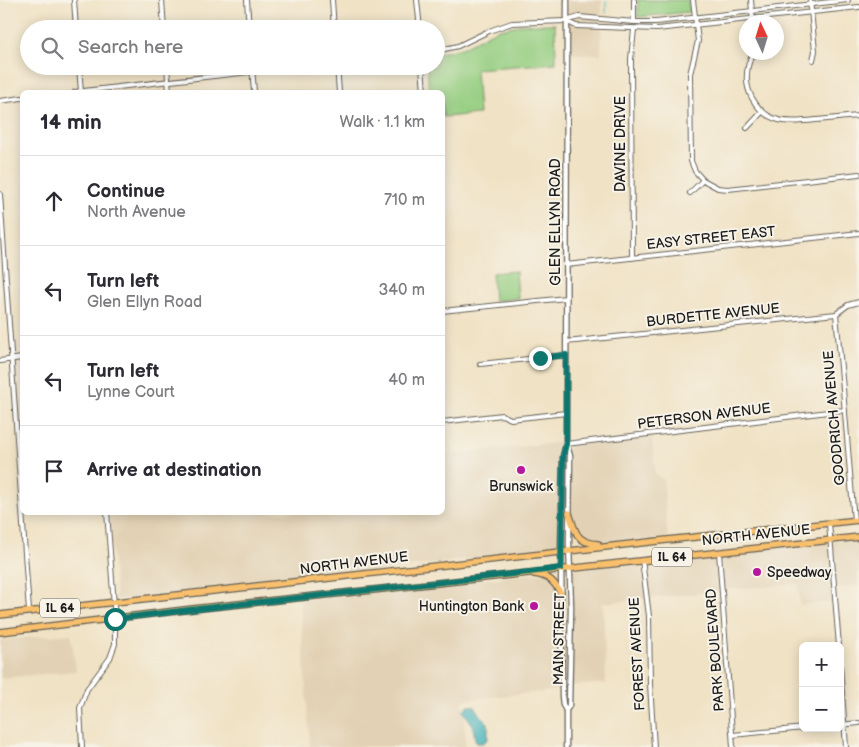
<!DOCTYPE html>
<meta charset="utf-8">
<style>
:root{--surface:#fff;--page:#f2f2f3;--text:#2b2b33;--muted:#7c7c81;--line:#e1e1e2}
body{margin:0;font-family:"Balsamiq Sans",sans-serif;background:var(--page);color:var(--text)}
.controls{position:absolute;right:15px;bottom:15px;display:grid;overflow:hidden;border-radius:8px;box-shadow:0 2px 12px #0003}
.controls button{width:45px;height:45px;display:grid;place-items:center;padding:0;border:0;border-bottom:1px solid var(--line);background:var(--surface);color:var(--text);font:25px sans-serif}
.compass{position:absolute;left:739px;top:15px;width:45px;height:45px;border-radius:50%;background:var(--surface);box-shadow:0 2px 12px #0003;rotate:356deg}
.stop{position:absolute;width:15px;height:15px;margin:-11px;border:4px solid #0f766e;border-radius:50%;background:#fff}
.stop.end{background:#0f766e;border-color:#fff;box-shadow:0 1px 5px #0008}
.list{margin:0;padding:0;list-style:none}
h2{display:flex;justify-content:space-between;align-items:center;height:65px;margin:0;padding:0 20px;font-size:21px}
h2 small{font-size:16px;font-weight:400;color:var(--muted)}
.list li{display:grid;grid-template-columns:32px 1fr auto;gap:15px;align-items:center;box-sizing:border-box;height:90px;padding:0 20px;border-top:1px solid var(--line)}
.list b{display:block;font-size:19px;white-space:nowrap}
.list p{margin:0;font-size:16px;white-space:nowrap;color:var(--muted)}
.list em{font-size:16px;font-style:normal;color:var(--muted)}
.icon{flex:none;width:28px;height:28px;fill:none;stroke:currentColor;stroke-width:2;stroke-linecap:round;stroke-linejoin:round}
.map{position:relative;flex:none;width:859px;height:747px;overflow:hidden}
.search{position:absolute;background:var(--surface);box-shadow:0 2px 12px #0003;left:20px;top:20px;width:425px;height:55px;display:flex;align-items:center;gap:12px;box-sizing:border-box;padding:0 18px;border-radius:28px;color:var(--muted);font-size:19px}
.panel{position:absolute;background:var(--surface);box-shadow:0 2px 12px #0003;left:20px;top:90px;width:425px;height:425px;border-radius:8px}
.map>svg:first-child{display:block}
</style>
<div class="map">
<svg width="859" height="747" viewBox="0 0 859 747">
<rect width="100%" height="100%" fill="#f7f3e8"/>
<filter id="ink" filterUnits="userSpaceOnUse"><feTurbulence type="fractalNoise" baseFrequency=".02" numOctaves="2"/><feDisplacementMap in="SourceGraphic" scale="10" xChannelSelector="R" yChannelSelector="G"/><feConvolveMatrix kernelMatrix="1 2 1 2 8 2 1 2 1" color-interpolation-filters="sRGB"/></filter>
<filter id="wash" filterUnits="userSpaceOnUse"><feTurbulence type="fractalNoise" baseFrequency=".0096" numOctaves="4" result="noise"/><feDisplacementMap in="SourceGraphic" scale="20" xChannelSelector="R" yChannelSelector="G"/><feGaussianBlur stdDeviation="1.12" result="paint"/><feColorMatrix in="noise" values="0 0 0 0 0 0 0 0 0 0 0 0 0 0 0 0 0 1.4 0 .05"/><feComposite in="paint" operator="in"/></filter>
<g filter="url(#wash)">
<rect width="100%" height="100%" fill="#f0e2c5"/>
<g fill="#e2d1b4">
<path d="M568,0H602L601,21L567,20Z"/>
<path d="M569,22L601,24V54H568Z"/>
<path d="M652,435L655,474L663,479L668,538L630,542L605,543L589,542L582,539L576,530L571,512L568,445Z"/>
<path d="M563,442L558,548L358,573L116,600L109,513L442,512L443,455Z"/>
<path d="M859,538V586L836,588L832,541Z"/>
<path d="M829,540L834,602L800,605L798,584L723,590L720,553Z"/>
<path d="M717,553L719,591L603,603L606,683L570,686L572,570Z"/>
<path d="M559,571L560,690L463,700L466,747H310L300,600Z"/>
<path d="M71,634L76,671L0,678V640Z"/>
</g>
<g fill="#94cd80" stroke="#58744e">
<path d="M638,0H688L690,12L638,17Z"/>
<path d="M523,24H555L556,63L476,69L479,114L443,117L442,92H429L427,66H436V54L462,48L496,30Z"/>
<path d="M516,271L518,298L494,301L492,273Z"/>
</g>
<path fill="#3eafb7" stroke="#2d666a" d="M467,706H475L482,717L488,723V739L483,743H477L475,739L473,725L463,711Z"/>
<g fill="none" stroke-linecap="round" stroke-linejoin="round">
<path stroke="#3eafb7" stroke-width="1" d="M606,0V13"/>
</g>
</g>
<g filter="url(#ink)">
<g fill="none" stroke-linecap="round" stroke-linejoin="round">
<defs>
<g id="minor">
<path d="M74,0L76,29"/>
<path d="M162,0L164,29"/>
<path d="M247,0L249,29"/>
<path d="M332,0L334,29"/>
<path d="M417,0L420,29"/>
<path d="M634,0V22"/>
<path d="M693,0L698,41L690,74L691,161L695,171L703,180L718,188L728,189L859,174"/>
<path d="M751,0L753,22"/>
<path d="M810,0L815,51L813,60"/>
<path d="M566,21L576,26L657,29L859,7"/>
<path d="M436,51L458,46L489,31L512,23L566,21L579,17L634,22H656L848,0"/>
<path d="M753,52C746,67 744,83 752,98C767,125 789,123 816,120C830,119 845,117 859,116"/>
<path d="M79,66L81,92"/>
<path d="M167,66L169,92"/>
<path d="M252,66L254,92"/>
<path d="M337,66L339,92"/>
<path d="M422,66L424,92"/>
<path d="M75,92L300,66"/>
<path d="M0,101L22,98"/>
<path d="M747,128L762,112"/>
<path d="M690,193L703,180"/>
<path d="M0,194L29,611"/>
<path d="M632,258L631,59L634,29"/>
<path d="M566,265L859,233"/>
<path d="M442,311L566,298"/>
<path d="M836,314L843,389L854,521"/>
<path d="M566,342L836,314L848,305L859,302"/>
<path d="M0,361L22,358"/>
<path d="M480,364L566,355"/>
<path d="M442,422L502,415L511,419L566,413"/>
<path d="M566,444L845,410"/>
<path d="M829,523L839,646"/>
<path d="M719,552L733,747"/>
<path d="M642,560L649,616L650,684L654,747"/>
<path d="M840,665L846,747"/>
<path d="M840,725L859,723"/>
<path d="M733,735L804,728"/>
<path d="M82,747L80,708L87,689L110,658L115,644V619L107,512"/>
</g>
<g id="tertiary">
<path d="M566,710L569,706L571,608L569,543L570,456L567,445"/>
<path d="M566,747V710L563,705L562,696L561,551L563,457L566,444L567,0"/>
</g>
<g id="primary">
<path d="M569,513C575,531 576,543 598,544"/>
<path d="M534,574C549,576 554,581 561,594"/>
<path d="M0,615L667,540L859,520"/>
<path d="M0,632L201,608L373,590L859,537"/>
</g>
</defs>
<use href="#minor" stroke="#666157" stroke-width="6"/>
<use href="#tertiary" stroke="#666157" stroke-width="7"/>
<use href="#primary" stroke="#666157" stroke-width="8"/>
<use href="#minor" stroke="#fff" stroke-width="4"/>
<use href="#tertiary" stroke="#fff" stroke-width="4.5"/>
<use href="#primary" stroke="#f8bf6c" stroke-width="5.5"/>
</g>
</g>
<g fill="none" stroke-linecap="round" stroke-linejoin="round" filter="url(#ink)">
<path stroke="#0f766e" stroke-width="6" d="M115,619C264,600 413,587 561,568L563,456L566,444V355L540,358"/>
</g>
<g fill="#b5179e" stroke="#f7f3e8" stroke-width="2">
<circle cx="521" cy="470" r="5"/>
<circle cx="757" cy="572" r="5"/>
<circle cx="534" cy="606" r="5"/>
</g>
<g text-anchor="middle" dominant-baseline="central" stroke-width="4" stroke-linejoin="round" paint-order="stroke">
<g fill="#f7f3e8" stroke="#5e5c59" stroke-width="1">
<rect x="652" y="547.5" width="40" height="19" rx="4"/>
<rect x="40" y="598.5" width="40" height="19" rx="4"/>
</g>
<g font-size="12" font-weight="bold" fill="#1c1c1c">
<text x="672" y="557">IL 64</text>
<text x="60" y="608">IL 64</text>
</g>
<g font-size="14" fill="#1c1c1c" stroke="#f7f3e8">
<text transform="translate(620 144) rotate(-90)">DAVINE DRIVE</text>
<text transform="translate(555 222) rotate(-90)">GLEN ELLYN ROAD</text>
<text transform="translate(711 238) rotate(-6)">EASY STREET EAST</text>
<text transform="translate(713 315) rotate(-6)">BURDETTE AVENUE</text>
<text transform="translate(704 416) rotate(-7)">PETERSON AVENUE</text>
<text transform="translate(834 418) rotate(-95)">GOODRICH AVENUE</text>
<text transform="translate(756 535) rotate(-6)">NORTH AVENUE</text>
<text transform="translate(354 563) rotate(-7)">NORTH AVENUE</text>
<text transform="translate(559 639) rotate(-89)">MAIN STREET</text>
<text transform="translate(715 650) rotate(-94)">PARK BOULEVARD</text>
<text transform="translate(637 654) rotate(-93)">FOREST AVENUE</text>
</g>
<g font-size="14" fill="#1c1c1c" stroke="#f7f3e8">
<text x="521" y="486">Brunswick</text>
<text x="767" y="572" text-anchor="start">Speedway</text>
<text x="524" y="606" text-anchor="end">Huntington Bank</text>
</g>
</g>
</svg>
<div class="controls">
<button>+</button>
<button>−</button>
</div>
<svg class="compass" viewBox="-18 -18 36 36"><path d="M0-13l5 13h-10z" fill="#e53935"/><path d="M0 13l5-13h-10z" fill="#7c7c81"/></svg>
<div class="stop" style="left:115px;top:619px"></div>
<div class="stop end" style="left:540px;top:358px"></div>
<div class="search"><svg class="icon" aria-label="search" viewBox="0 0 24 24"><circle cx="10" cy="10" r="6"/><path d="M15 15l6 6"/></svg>Search here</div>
<section class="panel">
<h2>14 min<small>Walk · 1.1 km</small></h2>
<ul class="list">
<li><svg class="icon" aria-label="ahead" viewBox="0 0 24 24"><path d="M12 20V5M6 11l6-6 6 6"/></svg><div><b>Continue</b><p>North Avenue</p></div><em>710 m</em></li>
<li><svg class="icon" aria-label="left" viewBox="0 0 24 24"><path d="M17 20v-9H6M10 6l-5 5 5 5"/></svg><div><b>Turn left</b><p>Glen Ellyn Road</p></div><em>340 m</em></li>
<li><svg class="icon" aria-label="left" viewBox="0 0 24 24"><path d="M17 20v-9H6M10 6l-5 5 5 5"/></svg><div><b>Turn left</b><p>Lynne Court</p></div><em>40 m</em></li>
<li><svg class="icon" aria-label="arrive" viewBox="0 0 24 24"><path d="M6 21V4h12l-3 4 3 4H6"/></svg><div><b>Arrive at destination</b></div></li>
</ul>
</section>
</div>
